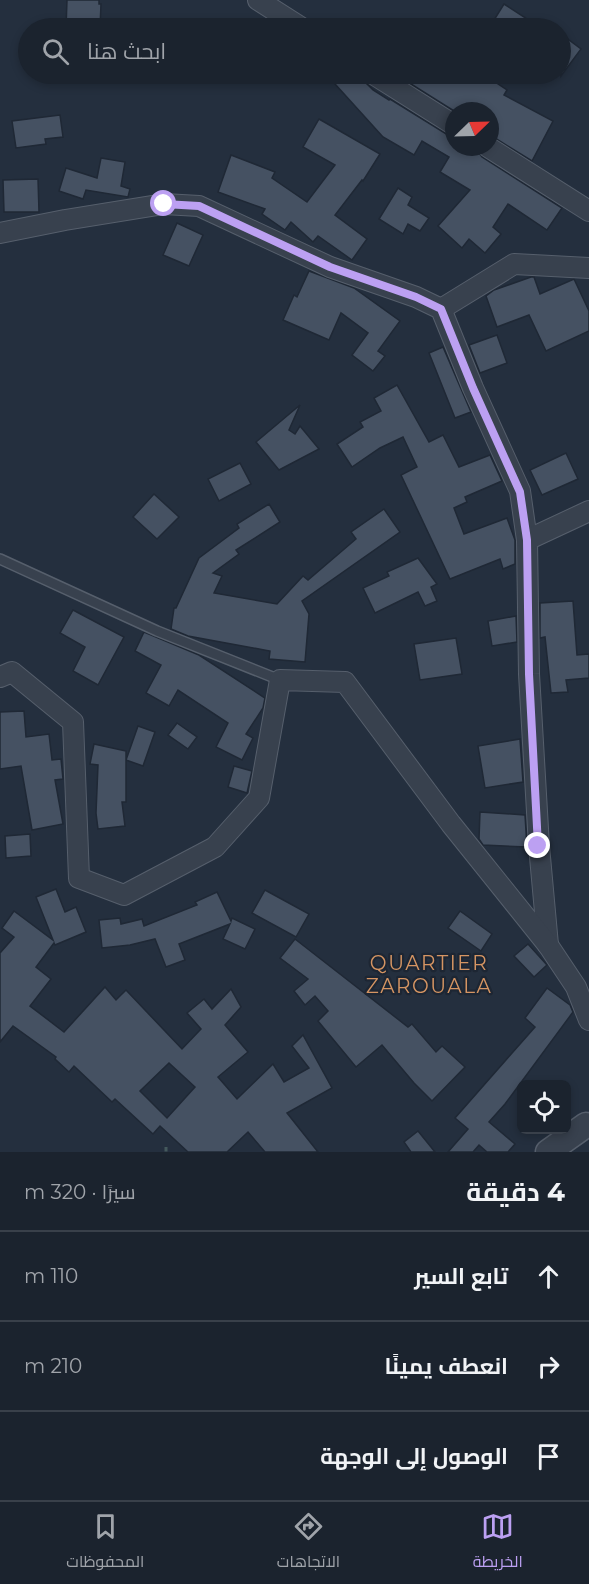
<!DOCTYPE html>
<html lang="ar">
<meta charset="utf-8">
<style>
:root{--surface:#1b232e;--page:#242b36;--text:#f1f3f6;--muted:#a0a4aa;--line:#39404a;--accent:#bca0f2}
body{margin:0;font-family:Montserrat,Cairo,sans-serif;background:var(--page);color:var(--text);direction:rtl}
.controls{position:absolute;right:18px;bottom:18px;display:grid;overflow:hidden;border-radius:9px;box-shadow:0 3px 9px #0003}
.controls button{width:54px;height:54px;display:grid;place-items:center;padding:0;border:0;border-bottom:2px solid var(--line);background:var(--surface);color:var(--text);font:30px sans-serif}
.compass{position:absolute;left:445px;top:102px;width:54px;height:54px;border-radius:50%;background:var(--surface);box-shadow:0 3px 9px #0003;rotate:67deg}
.stop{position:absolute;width:18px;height:18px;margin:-14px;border:4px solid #bca0f2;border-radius:50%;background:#fff}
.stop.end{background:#bca0f2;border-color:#fff;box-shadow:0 2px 6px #0008}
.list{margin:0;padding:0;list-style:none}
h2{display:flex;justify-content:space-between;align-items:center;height:78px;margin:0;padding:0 24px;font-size:26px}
h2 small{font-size:20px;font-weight:400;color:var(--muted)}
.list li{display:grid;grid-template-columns:39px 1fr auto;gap:18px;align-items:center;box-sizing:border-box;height:90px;padding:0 24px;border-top:2px solid var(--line)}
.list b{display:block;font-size:22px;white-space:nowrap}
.list em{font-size:20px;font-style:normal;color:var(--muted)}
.icon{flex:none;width:33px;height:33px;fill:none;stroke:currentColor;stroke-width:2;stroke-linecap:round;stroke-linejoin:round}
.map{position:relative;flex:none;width:589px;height:1152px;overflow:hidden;direction:ltr}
.search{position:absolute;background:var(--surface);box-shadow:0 3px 9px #0003;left:18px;right:18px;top:18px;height:66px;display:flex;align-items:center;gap:15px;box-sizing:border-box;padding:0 21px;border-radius:33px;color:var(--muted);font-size:22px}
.sheet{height:348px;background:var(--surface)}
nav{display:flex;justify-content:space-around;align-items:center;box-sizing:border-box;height:84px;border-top:2px solid var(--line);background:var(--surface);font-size:16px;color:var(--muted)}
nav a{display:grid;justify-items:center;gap:3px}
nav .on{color:var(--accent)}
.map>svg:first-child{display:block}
</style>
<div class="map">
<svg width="589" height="1152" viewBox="0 0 589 1152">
<rect width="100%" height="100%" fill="#242f3e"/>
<g fill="#455162" stroke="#1f2835" stroke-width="1.5" fill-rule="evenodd">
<path d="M67,0H99V4H101L100,28H66Z"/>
<path d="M504,4L541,28H489Z"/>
<path d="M561,34L581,49L561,76Z"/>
<path d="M326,74H357L373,90L389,100L390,99L448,135L454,137V147H471L477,150L482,157L562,208L547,230L508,204L493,227L501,234L485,253L469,239L462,248L438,226L470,190L440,172L449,157L422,141L414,155L383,137Z"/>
<path d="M407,74H483L507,90L504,95L553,121L532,161L490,135V111H454L403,79Z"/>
<path d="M60,115L63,137L45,139L46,144L16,148L12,121Z"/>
<path d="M319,119L380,154L363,181L362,180L335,215L367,239L352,260L318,236L313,242L291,222L285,230L262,214L265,209L218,192L231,155L275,172L272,178L307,202L335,165L303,147Z"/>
<path d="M101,158L125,162L121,186L130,189L128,197L86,190L83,199L59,191L66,168L97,178Z"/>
<path d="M38,179L39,212H4L3,180Z"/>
<path d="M398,188L412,197L408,205L429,218L420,231L408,224L403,234L379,219Z"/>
<path d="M177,223L203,235L189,266L163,255Z"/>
<path d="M309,271L354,288L400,321L378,351L385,356L373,371L352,355L368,333L341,313L329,340L283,320L294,295L297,297Z"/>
<path d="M531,277H534L540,294L574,279L589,311V331L546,351L529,315L497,327L486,296L494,290Z"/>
<path d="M497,335L507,363L480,373L469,345Z"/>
<path d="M443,347L471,412L455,418L429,353Z"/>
<path d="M397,385L429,442L443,435L459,467L490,455L502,481L465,497L467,502L454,508L464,534L507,518L515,540V564L503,569L500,559L450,579L401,475L417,467L403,437L380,448L352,467L337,444L363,427L360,422L381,411L374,398Z"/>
<path d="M300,405L289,430L295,434L300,426L319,449L279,470L256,442Z"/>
<path d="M566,453L578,479L542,495L530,470Z"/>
<path d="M240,463L251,484L219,501L208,479Z"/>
<path d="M154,494L179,517L157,539L133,517Z"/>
<path d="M269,504L280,522L236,550L239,554L213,573L222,576L214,593L277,604L303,576L308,580L356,539L351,532L384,509L400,532L302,601L309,614L305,662L269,659L270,651L188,636L171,629L174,608H176L199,558L239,528L237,524Z"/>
<path d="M418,558L437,584L431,587L437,601L425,606L418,592L375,613L363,588L389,576L387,572Z"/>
<path d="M573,601L577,655L589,654V678L566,680L568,692L551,693L545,637L540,638V603Z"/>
<path d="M73,610L124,637L98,685L73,671L85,647L60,633Z"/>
<path d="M516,616L517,642L492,646L488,621Z"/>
<path d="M144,632L199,655L265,698L263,708L246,734L253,738L242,760L216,747L228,723L178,690L169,706L146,693L161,665L135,651Z"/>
<path d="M456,638L462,674L420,680L414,644Z"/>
<path d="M24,711L26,737L49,734L52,760L61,759L63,779L55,780L63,824L32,830L21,766L0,769V712Z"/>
<path d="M177,723L197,737L188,749L168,735Z"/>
<path d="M138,726L155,732L143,766L126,760Z"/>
<path d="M520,739L523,782L485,788L478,746Z"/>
<path d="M94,744L126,751V802H122L125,826L98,829L96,813L98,765L90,764Z"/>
<path d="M234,766L252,771L247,793L228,787Z"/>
<path d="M480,812L525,815L527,847L483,845L479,839Z"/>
<path d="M30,834L31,856L6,858L5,836Z"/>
<path d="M56,889L65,912L76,907L86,932L55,945L54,943L36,967L51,979L30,1006L64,1032L105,987L116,1000L126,990L182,1049L201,1029L187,1013L204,999L212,1009L231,989L241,1007L225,1025L248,1052L218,1077L237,1099L273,1064L284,1082L309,1068L292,1046L303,1035L332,1088L287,1113L318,1152H265L248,1132L227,1152H188L160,1126L153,1134L115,1099L112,1102L74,1066L69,1072L55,1059L56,1057L13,1026L0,1042V953L14,937L2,928L14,911L53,940L36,897ZM169,1063L195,1087L167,1118L140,1091Z"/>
<path d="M265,890L309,914L296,937L252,913Z"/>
<path d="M217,892L231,921L232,918L255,929L245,949L223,939L230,924L179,944L185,960L166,967L155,939L130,945L102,948L99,920L120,918L121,924L142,919L144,926L197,905L195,902Z"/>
<path d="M460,911L492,934L481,951L448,928Z"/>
<path d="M295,939L408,1027L412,1024L436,1052L442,1046L465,1067L432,1101L414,1083L382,1045L356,1067L318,1021L328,1011L315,996L305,1005L294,991L308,979L280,958Z"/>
<path d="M528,944L547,965L534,977L514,956Z"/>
<path d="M547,988L570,1005L573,1012L505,1104L489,1122L515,1144L508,1152H487L479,1145L473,1152H448L468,1129L455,1118L535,1027L525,1018Z"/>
<path d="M418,1131L435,1152H411L404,1142Z"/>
</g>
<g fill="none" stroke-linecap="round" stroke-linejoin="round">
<defs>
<path id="service" d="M0,559L157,631L280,680"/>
<g id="minor">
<path d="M258,0L302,28"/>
<path d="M373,74L454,125"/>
<path d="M488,147L589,211"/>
<path d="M0,233L65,220L164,204L199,206L330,267L416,297L441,309L473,388L520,491L527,540L529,674L539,846L548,945"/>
<path d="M441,309L514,264L589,268"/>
<path d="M527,540L589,511"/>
<path d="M0,677L12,672L73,722L79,878L124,895L215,847L259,798L280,680L345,682L451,824L548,945L576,987L589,1020"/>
</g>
<path id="tertiary" d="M548,1152L586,1125"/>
</defs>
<use href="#service" stroke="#565f6c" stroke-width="12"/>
<use href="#minor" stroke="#565f6c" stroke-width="22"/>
<use href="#tertiary" stroke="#565f6c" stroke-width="27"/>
<path stroke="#44595c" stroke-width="3" stroke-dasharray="4.5 4.5" stroke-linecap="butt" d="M166,1147V1152"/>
<use href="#service" stroke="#38414e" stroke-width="9"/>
<use href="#minor" stroke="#38414e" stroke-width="20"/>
<use href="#tertiary" stroke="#38414e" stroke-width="24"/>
</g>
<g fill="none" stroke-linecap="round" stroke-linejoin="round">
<path stroke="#bca0f2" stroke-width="8" d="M164,204L199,206L330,267L416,297L441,309L473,388L520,492L527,540L529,674L538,846"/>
</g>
<g text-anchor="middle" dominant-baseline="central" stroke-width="4.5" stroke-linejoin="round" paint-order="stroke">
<g font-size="20" letter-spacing="1.5" fill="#d59563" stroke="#1d2633">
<text x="429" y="963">QUARTIER<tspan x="429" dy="23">ZAROUALA</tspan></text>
</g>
</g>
</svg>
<div class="controls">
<button><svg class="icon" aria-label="locate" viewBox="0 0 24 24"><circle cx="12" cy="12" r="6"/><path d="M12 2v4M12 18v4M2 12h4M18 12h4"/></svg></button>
</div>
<svg class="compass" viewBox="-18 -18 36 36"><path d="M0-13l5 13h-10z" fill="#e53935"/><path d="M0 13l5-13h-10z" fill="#a0a4aa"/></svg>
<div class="stop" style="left:164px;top:204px"></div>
<div class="stop end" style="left:538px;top:846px"></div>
<div class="search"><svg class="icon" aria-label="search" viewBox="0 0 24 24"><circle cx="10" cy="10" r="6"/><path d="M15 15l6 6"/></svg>ابحث هنا</div>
</div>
<section class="sheet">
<h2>4 دقيقة<small>سيرًا · 320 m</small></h2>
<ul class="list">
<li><svg class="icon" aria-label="ahead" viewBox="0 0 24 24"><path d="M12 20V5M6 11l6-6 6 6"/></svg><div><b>تابع السير</b></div><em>110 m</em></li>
<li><svg class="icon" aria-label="right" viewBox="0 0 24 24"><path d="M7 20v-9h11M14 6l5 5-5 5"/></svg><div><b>انعطف يمينًا</b></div><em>210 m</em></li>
<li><svg class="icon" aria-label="arrive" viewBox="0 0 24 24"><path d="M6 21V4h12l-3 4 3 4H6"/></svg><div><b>الوصول إلى الوجهة</b></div></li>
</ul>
</section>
<nav>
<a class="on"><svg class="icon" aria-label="map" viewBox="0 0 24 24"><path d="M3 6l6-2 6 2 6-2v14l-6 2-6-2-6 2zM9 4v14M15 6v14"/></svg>الخريطة</a>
<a><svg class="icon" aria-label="directions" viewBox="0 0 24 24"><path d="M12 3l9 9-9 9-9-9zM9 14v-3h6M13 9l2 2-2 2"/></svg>الاتجاهات</a>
<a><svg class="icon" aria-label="saved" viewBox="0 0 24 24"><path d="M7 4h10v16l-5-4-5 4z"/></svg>المحفوظات</a>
</nav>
